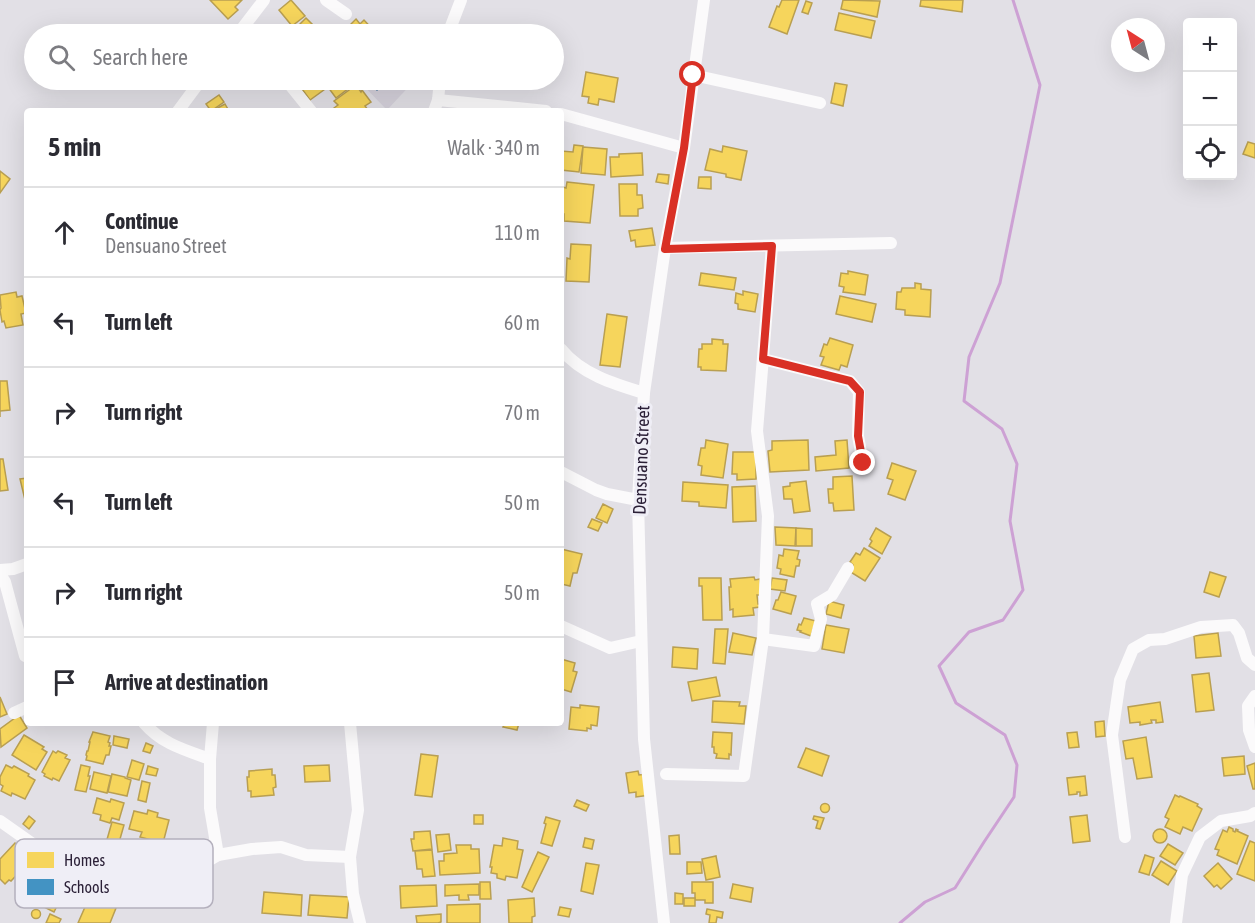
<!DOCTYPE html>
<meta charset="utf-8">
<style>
:root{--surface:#fff;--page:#f7f7f7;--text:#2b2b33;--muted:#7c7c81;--line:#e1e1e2}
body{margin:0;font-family:"Asap Condensed",sans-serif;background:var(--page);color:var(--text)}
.controls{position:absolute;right:18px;top:18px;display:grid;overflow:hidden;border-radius:6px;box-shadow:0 6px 24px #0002}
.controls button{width:54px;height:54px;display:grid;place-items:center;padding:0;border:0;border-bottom:2px solid var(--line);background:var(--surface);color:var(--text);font:30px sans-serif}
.compass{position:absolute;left:1111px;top:18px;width:54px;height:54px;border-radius:50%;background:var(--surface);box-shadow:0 6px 24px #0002;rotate:324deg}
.stop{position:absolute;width:18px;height:18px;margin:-14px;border:4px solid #d93025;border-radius:50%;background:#fff}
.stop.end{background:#d93025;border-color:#fff;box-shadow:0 2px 6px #0008}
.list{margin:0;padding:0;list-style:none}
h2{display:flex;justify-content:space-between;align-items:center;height:78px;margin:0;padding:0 24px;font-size:26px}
h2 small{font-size:20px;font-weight:400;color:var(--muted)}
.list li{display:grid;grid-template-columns:39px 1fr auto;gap:18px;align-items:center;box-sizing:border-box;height:90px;padding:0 24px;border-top:2px solid var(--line)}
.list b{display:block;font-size:22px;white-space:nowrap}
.list p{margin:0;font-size:20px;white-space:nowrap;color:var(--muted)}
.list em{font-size:20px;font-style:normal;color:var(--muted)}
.icon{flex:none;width:33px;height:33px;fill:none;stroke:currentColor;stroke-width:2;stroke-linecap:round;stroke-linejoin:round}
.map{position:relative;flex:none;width:1255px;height:923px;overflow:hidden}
.search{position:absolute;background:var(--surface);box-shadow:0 6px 24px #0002;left:24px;top:24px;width:540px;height:66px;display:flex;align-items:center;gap:15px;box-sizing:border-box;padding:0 21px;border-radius:33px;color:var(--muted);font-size:22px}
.panel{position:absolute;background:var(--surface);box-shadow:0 6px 24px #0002;left:24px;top:108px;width:540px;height:618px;border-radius:6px}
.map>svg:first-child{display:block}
</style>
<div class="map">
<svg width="1255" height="923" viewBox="0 0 1255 923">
<rect width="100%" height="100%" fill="#e2e0e6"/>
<path fill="#d5d1db" d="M358,80H415L387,110Z"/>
<g fill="#f6d55c" stroke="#b99f51" stroke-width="1.5">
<path d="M210,0H242L235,7L238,10L228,19Z"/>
<path d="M291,0L305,16L292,26L279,10Z"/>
<path d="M782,0H799L787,34L769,27L777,6L779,7Z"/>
<path d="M843,0L880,1L877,17L841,9Z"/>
<path d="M921,0H963L962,12L920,6Z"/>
<path d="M806,1L812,3L808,14L802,12Z"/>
<path d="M839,13L875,21L871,38L835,30Z"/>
<path d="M306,18L315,27L307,34L298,26Z"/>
<path d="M356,19L360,24L364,20L377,34H341Z"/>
<path d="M586,72L618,78L614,102L599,99L598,105L588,103L589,97L582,96Z"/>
<path d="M301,80H348L345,82L349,88L336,98L328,87L310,100L297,82Z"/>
<path d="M835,83L847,85L843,106L831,103Z"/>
<path d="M356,85L361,92L362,90L371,102L365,106L368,110L337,111L334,108L338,105L334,101Z"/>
<path d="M219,95L224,102L211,111L206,104Z"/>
<path d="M225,104L229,111H212Z"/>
<path d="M1248,142L1255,144V158L1243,154Z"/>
<path d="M574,145L583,146L579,172L561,170V151L573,152Z"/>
<path d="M723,146L747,151L741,180L726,177V174L705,170L710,149L722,152Z"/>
<path d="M583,147L607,149L605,175L581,173Z"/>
<path d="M642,153L643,175L611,177L610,157H619V154Z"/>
<path d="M0,171L10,179L0,193Z"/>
<path d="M658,174L669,175L668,184L656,182Z"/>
<path d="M699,177H711V189L698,188Z"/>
<path d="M567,182L594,185L590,223L564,221V214H561V206L563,187L566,188Z"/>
<path d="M619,184H637V195H642L643,208L638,209V216H620Z"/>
<path d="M652,228L655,245L636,247L635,240L631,241L629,231Z"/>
<path d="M571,244L591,245L589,282L566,281L567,258L570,259Z"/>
<path d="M848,271L868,275L865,295L843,292L844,287L839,286L841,273L848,274Z"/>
<path d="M701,273L736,278L734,290L699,285Z"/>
<path d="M915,283L921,284V289L931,290L930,317L905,315V310L896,309L897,292H901L902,288H915Z"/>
<path d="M743,291L758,294L755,312L738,309V304L735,303L736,293L743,295Z"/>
<path d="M16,292L17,297L22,296L26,313L21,314L23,325L6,328L4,321L2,322L0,310L1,308L0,295Z"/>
<path d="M840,296L876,304L872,322L836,314Z"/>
<path d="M607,314L627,317L620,367L600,365Z"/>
<path d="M830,338L853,345L847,367L841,365L839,370L821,365L824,357L820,356L824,344L827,345Z"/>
<path d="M712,339L723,340V344H728L726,371L701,370V367H698L699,349H702V344H712Z"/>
<path d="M0,381H7L10,410L0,411V417Z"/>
<path d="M706,440L728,444L723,478L701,475L702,466L698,465L701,448H705Z"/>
<path d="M808,440L809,470L770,472L768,451L772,450V441Z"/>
<path d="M847,440L849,468L816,471L815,457L836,455L835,441Z"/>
<path d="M733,452H756V479L737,480V474H732Z"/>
<path d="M0,459H3L8,490L0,491Z"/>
<path d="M892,463L916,471L905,500L888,494L893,480L887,478Z"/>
<path d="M852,476L854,510L834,511L833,503H829L828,489H833V477Z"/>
<path d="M27,478V500H25L20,479Z"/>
<path d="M806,481L810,511L794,513L792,499H784L783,487L790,486V483Z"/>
<path d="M683,482L728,485L726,508L699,506V502L682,501Z"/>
<path d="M755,486L756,521L733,522L732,487Z"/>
<path d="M603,504L613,509L607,523L596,518Z"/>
<path d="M592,519L602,523L598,531L588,527Z"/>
<path d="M775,527L796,528L795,546L776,545Z"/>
<path d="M796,528L812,529V546H796Z"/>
<path d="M876,528L891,537L882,554L869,546L872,541L870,539Z"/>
<path d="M864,548L880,558L865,581L849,571L853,565L850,562L856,553L860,555Z"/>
<path d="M561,549L582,554L577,573H573L570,586L561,584Z"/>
<path d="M784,549L799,551L797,559L800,560L799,566H796L794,577L780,574L781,569L777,568L779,555L783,556Z"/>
<path d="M1210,572L1226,577L1219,597L1204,592Z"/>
<path d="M754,577L755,580L760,579L762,595H757L758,604H760V607L753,608L754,615L733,617V609L730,610L729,587H731L730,579Z"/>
<path d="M699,578H721L722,620H703L702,586H699Z"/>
<path d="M772,578L787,580L785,591L770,589Z"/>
<path d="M781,592L796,596L791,614L773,609L776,600H778Z"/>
<path d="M829,601L844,605L841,618L826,614Z"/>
<path d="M804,618L816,621L811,636L800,632L801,631L797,630L799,624L801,625Z"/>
<path d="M826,625L849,629L844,653L822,649Z"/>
<path d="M715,629H728L725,664L713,663Z"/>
<path d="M733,633L756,638L752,655L729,652Z"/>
<path d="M1218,633L1221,656L1196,658L1194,636Z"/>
<path d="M673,647L698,649L697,669L672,667Z"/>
<path d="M561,659L575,663L573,671L577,672L571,692L561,689Z"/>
<path d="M1209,673L1214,710L1196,712L1192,675Z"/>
<path d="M716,677L720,696L692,701L688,682Z"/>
<path d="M0,697L7,714L0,717Z"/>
<path d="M713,701L740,702L739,706H746L744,724L712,722Z"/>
<path d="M1160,702L1163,722L1156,723V720H1151L1152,723L1140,725V722L1130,723L1128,707Z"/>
<path d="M580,705L599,707L597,726L591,725V729L587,728V731L569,729L571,707L580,708Z"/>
<path d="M19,715L27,728L1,747L0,729Z"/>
<path d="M1104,721L1105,736L1096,737L1095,722Z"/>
<path d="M505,723H519L517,730L503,727Z"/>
<path d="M93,732L110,736L108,742L110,743L109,746H111L109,755H106L103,764L86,760L87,756L86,755L87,751H88L90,742H89Z"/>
<path d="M713,732L732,733L731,755L729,754V759L716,758L717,754L714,753V747H712Z"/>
<path d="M1077,732L1079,747L1069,748L1067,733Z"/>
<path d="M24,735L44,747L42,749L47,752L36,770L12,755Z"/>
<path d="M114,736L129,739L127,748L113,745Z"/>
<path d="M1146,737L1152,777L1137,779L1133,758L1126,759L1123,741Z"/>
<path d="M146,743L153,746L150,753L143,751Z"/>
<path d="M806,748L829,756L822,776L798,767Z"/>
<path d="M53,751L56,753L58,751L67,755L65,758L70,760L59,781L53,778L52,780L44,776L45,774L42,772Z"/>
<path d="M421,754L438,756L432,797L415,795Z"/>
<path d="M1244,756L1245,774L1224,776L1222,758Z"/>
<path d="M132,760L144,764L139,780L127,777Z"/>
<path d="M1255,763V789H1253L1247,766Z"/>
<path d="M6,765L12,768L14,766L29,774L28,776L35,780L25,799L12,793L11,796L1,791L3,786L0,784V777Z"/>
<path d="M81,765L90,767L88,776H90L86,792L75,790Z"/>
<path d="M329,765L330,781L305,782L304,766Z"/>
<path d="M148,766L158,769L156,776L146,774Z"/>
<path d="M272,769V775H275L276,787L273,788L274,795L251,797V791H248L247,777H249V771Z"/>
<path d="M638,771L639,775L647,774L650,795L636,797V792L629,793L626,773Z"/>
<path d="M94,772L111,776L107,793L90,789Z"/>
<path d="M112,774L125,777V778L131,780L127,796L108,792Z"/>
<path d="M1085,776L1087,795L1080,796V792H1077V794L1069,795L1067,778Z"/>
<path d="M142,781L150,783L146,802L138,800Z"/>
<path d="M1175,795L1179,797L1180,796L1198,804L1197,806L1202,809L1192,831L1183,827L1180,834L1165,827L1169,819L1165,817Z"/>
<path d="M97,798L110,802L111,799L124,803L119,820L112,818L110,823L100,820L101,815L93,813Z"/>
<path d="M577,800L589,805L586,811L574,806Z"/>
<circle cx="825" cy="808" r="4.5"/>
<path d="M148,810L158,813L157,817L169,820L163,843L140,837L142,832L129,829L134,811L147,814Z"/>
<rect x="474" y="815" width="9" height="9"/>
<path d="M1087,815L1090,841L1073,843L1070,817Z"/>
<path d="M29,816L35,821L29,829L23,824Z"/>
<path d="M814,816L824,818L820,829L816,828L818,821L813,819Z"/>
<path d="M546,817L560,821L552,846L541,843L546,824L544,823Z"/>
<path d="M112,822L124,825L118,846L106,843Z"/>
<path d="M1229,827L1233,829V831L1235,832L1236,829L1238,830L1237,831L1248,836L1237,864L1217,855L1219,850L1215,849L1223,830L1227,832Z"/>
<circle cx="1160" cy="836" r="7"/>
<path d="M430,831L432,849L413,851L411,839H414V832Z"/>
<path d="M449,834L451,850L438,852L436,835Z"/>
<path d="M679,835L680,854H670L669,836Z"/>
<path d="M503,838L518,841L517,849L523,850L517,878L506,876L505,880L497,878V874L491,873L492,867H490L494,845L502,846Z"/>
<path d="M585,838L594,840L592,849L583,847Z"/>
<path d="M1250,841L1255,843V881L1237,874Z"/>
<path d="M15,843L31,857L27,861L28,863L11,881L9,880L5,884L0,879V859Z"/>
<path d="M1168,844L1183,853L1175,865L1160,856Z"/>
<path d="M456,845H471V849H479L480,873L440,875L439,861H444V854L457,853Z"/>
<path d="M432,850L435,876L423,877L422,869H417L415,851Z"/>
<path d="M538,852L549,857L532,892L522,887Z"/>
<path d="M1145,855L1154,858L1149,875L1139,872Z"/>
<path d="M716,856L720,877L706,880L702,859Z"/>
<path d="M1161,861L1177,871L1168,885L1152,875Z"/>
<path d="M687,862H701L702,873L687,874Z"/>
<path d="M586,863L599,865L593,894L581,891Z"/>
<path d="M1218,863L1232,879L1221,889L1217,885L1214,887L1204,876Z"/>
<path d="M39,873L63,884L61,888L65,890L54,912L24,897L35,875L38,876Z"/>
<path d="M480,882H490L491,899H480Z"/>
<path d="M692,882H713V903H705V900H695V893H692Z"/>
<path d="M479,884V895H468L469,900H459V895L445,896V885Z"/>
<path d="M733,884L753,888L751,902L730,898Z"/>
<path d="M436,885L437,906L401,908L400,886Z"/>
<path d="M264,892L302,895L301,916L262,913Z"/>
<path d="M95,893L116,902L114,907L116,908L110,923H78L85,907H83L87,896L93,899Z"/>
<path d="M675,893L683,894V904H675Z"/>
<path d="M310,895L349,897L347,918L308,915Z"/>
<path d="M534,898L535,916L532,917V923H509L508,900Z"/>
<rect x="684" y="898" width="11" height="8"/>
<path d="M480,904V923H447V905Z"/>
<path d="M560,907L571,909L569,917L558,915Z"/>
<path d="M707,909L723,912L722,918L717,917L716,923H709L710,915L706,914Z"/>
<circle cx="36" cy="914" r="4.5"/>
<path d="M50,914L61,919L59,923H46Z"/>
<path d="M441,914V922L438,923H417L416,916Z"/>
</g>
<path fill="#4393c3" stroke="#3c7099" stroke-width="1.5" d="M367,80H387L377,90Z"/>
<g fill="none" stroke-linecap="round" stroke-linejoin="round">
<path stroke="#cda1d4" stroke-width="3" d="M900,923L925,902L955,888L984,842L1014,797L1017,765L1005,735L956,703L939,666L969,632L1003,620L1023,590L1010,521L1017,464L1002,429L964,401L969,357L1000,283L1040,85L1013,0"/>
<g stroke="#fbfafb" stroke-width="12">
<path d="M326,0L346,14"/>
<path d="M238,34L264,0"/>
<path d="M448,34L461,0"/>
<path d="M693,75L820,103"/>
<path d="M286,80L311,111"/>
<path d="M438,100L546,111"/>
<path d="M178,111L201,80"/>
<path d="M434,111L438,100L440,80"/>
<path d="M561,114L684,148"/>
<path d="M665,248L891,243"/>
<path d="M561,349C581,374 614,384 644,393"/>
<path d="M763,359L850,381L859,392L858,436L863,463"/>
<path d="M561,472L596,490L607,494L638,500"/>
<path d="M0,570L13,569L27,564"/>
<path d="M0,574L5,582L25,656L27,657"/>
<path d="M561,626L610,648L641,641"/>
<path d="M763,639L814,646L821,619L817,604L832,595L848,568"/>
<path d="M1255,696L1248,706L1249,730L1255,747"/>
<path d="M14,713L27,707"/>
<path d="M144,723C162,744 185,750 210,759"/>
<path d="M213,723L210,759V808L218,855"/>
<path d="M350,723L358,810L350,857L353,894L360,923"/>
<path d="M666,774L744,776L763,639L768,516L757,431L772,246"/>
<path d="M0,821L44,852L72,861L132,874L170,875L194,869L218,855L252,849L281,847L306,855L350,857"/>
<path d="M1125,837L1112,735L1120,680L1133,649L1149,640L1165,639L1201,627L1233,625L1239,633L1247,658L1255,665"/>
<path d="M664,923L644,739L638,500L644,393L665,248L684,148L704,0"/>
<path d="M1176,923L1182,875L1200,837L1221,821L1250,816L1255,813"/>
</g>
</g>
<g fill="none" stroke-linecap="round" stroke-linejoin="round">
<path stroke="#d93025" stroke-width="8" d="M693,75L684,148L665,249L772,246L763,359L850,381L860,392L858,436L863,463"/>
</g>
<g text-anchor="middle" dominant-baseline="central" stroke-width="6" stroke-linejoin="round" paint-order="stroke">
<g font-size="18" fill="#2b2037" stroke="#efeef6">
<text transform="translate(641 460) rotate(-88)">Densuano Street</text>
</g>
</g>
<rect x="15" y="839" width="198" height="69" rx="9" fill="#efeef6" stroke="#b4b0bd" stroke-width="1.5"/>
<rect x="27" y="852" width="27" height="16" fill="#f6d55c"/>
<rect x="27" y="879" width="27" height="16" fill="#4393c3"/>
<g font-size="16" fill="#2b2037">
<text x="64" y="866">Homes</text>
<text x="64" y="893">Schools</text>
</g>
</svg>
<div class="controls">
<button>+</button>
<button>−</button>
<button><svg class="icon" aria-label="locate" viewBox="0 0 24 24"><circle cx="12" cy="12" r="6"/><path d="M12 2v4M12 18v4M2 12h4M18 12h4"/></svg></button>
</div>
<svg class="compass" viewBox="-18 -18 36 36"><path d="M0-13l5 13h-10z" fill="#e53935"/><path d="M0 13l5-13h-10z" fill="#7c7c81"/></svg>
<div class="stop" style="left:693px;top:75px"></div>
<div class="stop end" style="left:863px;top:463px"></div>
<div class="search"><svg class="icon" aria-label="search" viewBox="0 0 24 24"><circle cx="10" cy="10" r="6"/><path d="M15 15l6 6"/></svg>Search here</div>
<section class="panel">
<h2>5 min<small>Walk · 340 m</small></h2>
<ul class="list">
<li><svg class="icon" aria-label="ahead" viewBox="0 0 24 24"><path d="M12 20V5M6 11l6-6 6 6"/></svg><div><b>Continue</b><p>Densuano Street</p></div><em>110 m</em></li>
<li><svg class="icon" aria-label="left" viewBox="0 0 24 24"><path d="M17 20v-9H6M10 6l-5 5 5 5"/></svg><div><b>Turn left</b></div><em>60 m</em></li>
<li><svg class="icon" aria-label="right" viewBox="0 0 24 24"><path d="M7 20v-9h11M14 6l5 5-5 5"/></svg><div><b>Turn right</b></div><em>70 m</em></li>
<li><svg class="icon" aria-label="left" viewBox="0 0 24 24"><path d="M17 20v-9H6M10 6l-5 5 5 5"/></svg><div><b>Turn left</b></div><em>50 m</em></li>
<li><svg class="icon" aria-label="right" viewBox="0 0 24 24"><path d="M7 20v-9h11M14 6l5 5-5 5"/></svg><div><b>Turn right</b></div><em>50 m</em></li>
<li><svg class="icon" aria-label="arrive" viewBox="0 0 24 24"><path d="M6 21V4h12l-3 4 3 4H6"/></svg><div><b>Arrive at destination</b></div></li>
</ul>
</section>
</div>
